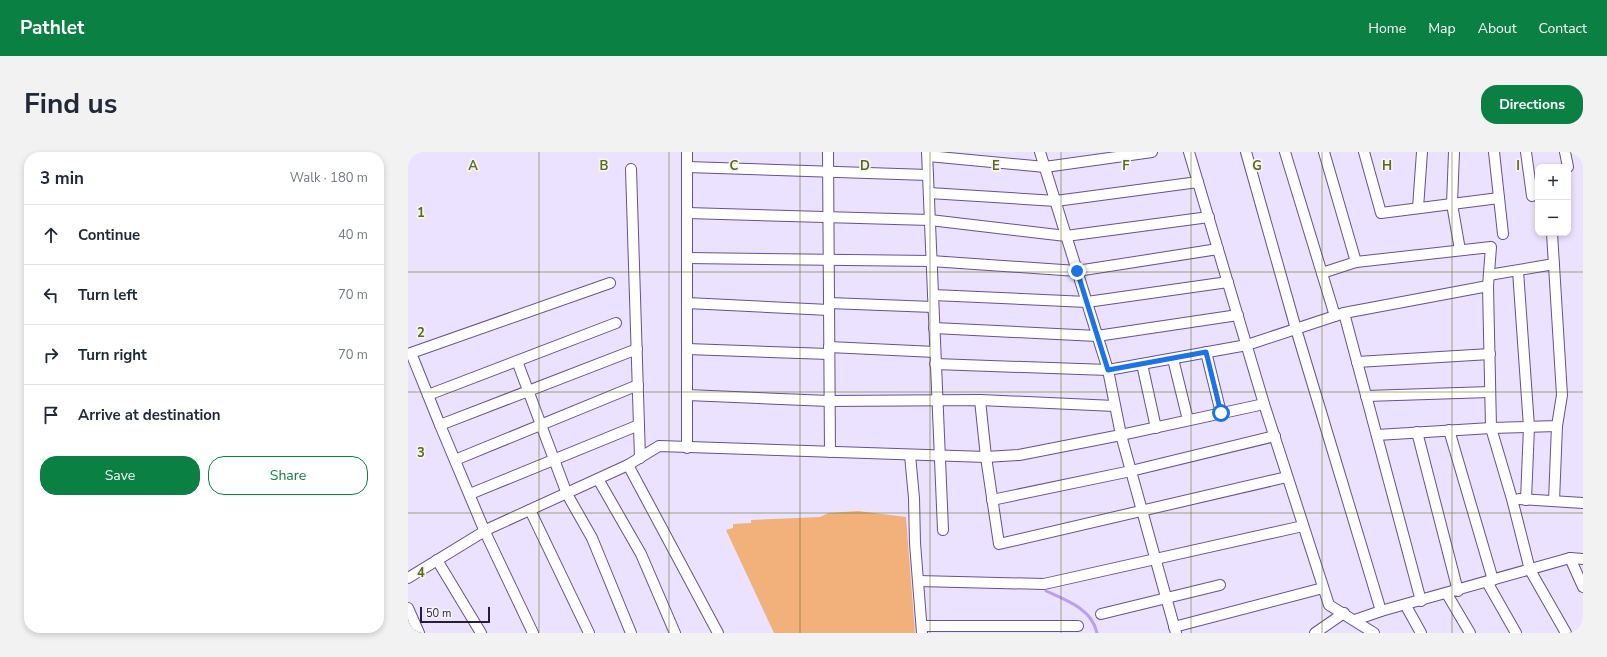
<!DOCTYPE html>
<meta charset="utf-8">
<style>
:root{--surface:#fff;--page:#f2f2f3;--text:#1f2937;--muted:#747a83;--line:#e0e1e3;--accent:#0b8043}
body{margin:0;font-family:"Nunito Sans",sans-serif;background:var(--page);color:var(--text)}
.controls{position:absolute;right:12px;top:12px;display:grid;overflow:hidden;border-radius:8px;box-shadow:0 2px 6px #0003}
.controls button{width:36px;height:36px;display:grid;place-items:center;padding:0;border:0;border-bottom:1px solid var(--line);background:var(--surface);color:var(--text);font:20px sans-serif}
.scale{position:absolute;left:12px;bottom:10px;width:70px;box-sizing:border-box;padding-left:4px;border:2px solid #271d38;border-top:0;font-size:11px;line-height:14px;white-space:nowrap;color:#271d38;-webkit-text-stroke:3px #f4f4f4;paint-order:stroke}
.stop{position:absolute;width:12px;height:12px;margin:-9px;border:3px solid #1a73e8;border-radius:50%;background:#fff}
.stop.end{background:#1a73e8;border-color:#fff;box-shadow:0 1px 4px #0008}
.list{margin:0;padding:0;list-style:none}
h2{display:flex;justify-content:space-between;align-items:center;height:52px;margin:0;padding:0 16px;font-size:17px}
h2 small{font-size:13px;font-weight:400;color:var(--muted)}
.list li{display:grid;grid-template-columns:26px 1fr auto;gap:12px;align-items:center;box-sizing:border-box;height:60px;padding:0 16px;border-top:1px solid var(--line)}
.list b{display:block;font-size:15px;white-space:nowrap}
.list em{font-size:13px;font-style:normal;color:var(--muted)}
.actions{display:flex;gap:8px;padding:12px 16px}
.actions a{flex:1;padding:9px 0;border:1px solid var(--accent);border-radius:16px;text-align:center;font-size:14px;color:var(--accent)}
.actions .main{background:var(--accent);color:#fff}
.icon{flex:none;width:22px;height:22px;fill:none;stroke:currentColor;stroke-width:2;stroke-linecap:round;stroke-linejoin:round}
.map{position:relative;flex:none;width:1175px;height:481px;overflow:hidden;border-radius:16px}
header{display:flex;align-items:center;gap:24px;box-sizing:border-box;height:56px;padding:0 20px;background:var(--accent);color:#fff}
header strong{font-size:19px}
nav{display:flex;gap:22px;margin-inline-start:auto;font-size:14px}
.intro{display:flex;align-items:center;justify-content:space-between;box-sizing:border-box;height:96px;padding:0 24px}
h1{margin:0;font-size:28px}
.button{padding:10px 18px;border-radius:16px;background:var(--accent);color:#fff;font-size:14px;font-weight:700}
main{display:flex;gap:24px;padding:0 24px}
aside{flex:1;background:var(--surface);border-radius:16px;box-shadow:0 2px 6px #0003}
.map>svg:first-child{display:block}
</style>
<header>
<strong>Pathlet</strong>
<nav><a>Home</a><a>Map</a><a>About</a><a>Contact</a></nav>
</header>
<div class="intro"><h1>Find us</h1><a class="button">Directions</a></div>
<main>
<aside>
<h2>3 min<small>Walk · 180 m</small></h2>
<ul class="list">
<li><svg class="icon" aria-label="ahead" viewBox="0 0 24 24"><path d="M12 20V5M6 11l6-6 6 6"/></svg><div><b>Continue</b></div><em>40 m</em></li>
<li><svg class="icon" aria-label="left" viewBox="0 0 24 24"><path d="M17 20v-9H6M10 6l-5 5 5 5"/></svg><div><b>Turn left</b></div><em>70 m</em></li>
<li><svg class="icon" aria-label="right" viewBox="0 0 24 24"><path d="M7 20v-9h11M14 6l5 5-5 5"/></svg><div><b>Turn right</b></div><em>70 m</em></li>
<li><svg class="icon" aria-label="arrive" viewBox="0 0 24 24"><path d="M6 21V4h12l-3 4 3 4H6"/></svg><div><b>Arrive at destination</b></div></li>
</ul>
<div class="actions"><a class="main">Save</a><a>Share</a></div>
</aside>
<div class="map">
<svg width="1175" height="481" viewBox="0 0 1175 481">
<rect width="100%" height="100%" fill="#eae2ff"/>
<path fill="#f2b07b" d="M450,359L498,365L507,481H366L318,378L325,376V372L343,371V368L412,365L421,361Z"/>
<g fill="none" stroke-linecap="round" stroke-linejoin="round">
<path stroke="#bb9ef2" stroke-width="3" d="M638,439C658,448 684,457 689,481"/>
<defs>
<g id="minor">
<path d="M279,0V296"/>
<path d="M420,0L422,300"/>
<path d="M519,0L535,378"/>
<path d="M632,0L700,218L713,283L768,481"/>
<path d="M781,0L856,252L921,453L966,481"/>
<path d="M838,0L888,177L973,459"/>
<path d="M877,0L927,164"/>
<path d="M916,0L948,110"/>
<path d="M956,0L973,61L1091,46"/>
<path d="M1046,0L1044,52L1052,98"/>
<path d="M1086,0L1095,82"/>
<path d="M1118,0L1124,44"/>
<path d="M1157,0L1160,15"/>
<path d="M520,4L637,15L744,0"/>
<path d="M279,15L520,23"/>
<path d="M223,17L232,306"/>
<path d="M521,41L648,49L790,30"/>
<path d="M1010,56L1014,0"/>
<path d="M279,61L522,68L658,84L801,65"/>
<path d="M279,106L523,109L669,119L810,97"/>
<path d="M1110,119L1121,275L1118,348"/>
<path d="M914,121L948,110L1083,95L1080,134L1083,276L1104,347L1122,418L1158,481"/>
<path d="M1081,123L1146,112"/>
<path d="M525,143L679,150L820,130"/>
<path d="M279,151L421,158"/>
<path d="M421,151L525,155"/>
<path d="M936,161L1013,449"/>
<path d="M526,176L689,184L830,163"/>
<path d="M421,195L527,200"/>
<path d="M279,197L421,202"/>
<path d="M798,200L813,261"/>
<path d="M765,207L780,268"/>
<path d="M109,209L159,342L184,386L223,481"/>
<path d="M949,210L1082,202"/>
<path d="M527,212L700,218L839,193L936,161L1080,134"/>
<path d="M734,212L748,276"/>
<path d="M20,243L208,171"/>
<path d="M279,243L421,249L572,248L707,254"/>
<path d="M958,244L1082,240"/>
<path d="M572,248L578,305L591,392L879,325"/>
<path d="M32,273L3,201L202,131"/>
<path d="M1041,278L1085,428"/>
<path d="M1009,280L1050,439"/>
<path d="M969,283L1083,276L1149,274L1154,243L1144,81"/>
<path d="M502,303L506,346L507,391L514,481"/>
<path d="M47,308L230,233"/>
<path d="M220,313L310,481"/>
<path d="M190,327L233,402L267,481"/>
<path d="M62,342L231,273"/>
<path d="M1111,347L1175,351"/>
<path d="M584,348L723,319L867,284"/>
<path d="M1146,349L1149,274"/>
<path d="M122,358L181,481"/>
<path d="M1162,406L1175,435"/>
<path d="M29,408L73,481"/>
<path d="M0,426L80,377L220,313L251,294L578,305L611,303L713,283L856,252"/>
<path d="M510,429L636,432L895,374"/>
<path d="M1079,430L1108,481"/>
<path d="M1039,442L1062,481"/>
<path d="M998,454L1013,481"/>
<path d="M0,456L11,481"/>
<path d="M693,462L812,433"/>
<path d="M947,468L973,459L1162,406L1175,407"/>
<path d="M514,474H670"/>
<path d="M766,475L915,436"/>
<path d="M125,481L77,380L32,273L229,197"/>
<path d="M907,481L936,461"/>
</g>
</defs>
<use href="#minor" stroke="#685190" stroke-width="12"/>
<use href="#minor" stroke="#fff" stroke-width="10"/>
</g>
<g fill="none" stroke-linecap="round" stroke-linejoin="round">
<path stroke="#1a73e8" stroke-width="5" d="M669,119L700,218L798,200L813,261"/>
</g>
<path fill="none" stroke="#5b6a13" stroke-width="1" stroke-opacity="0.55" d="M131,0V481M261,0V481M392,0V481M522,0V481M653,0V481M783,0V481M914,0V481M1044,0V481M0,120H1175M0,240H1175M0,361H1175"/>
<g font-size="13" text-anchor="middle" font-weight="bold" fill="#5b6a13" stroke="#f4f4f4" stroke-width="3.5" stroke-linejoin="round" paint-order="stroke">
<text x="65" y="18">A</text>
<text x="196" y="18">B</text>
<text x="326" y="18">C</text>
<text x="457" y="18">D</text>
<text x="588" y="18">E</text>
<text x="718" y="18">F</text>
<text x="849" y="18">G</text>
<text x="979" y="18">H</text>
<text x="1110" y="18">I</text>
<text x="13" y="65">1</text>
<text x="13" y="185">2</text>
<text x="13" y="305">3</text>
<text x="13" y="425">4</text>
</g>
</svg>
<div class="controls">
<button>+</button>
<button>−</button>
</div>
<div class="scale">50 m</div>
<div class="stop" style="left:813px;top:261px"></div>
<div class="stop end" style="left:669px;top:119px"></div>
</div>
</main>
